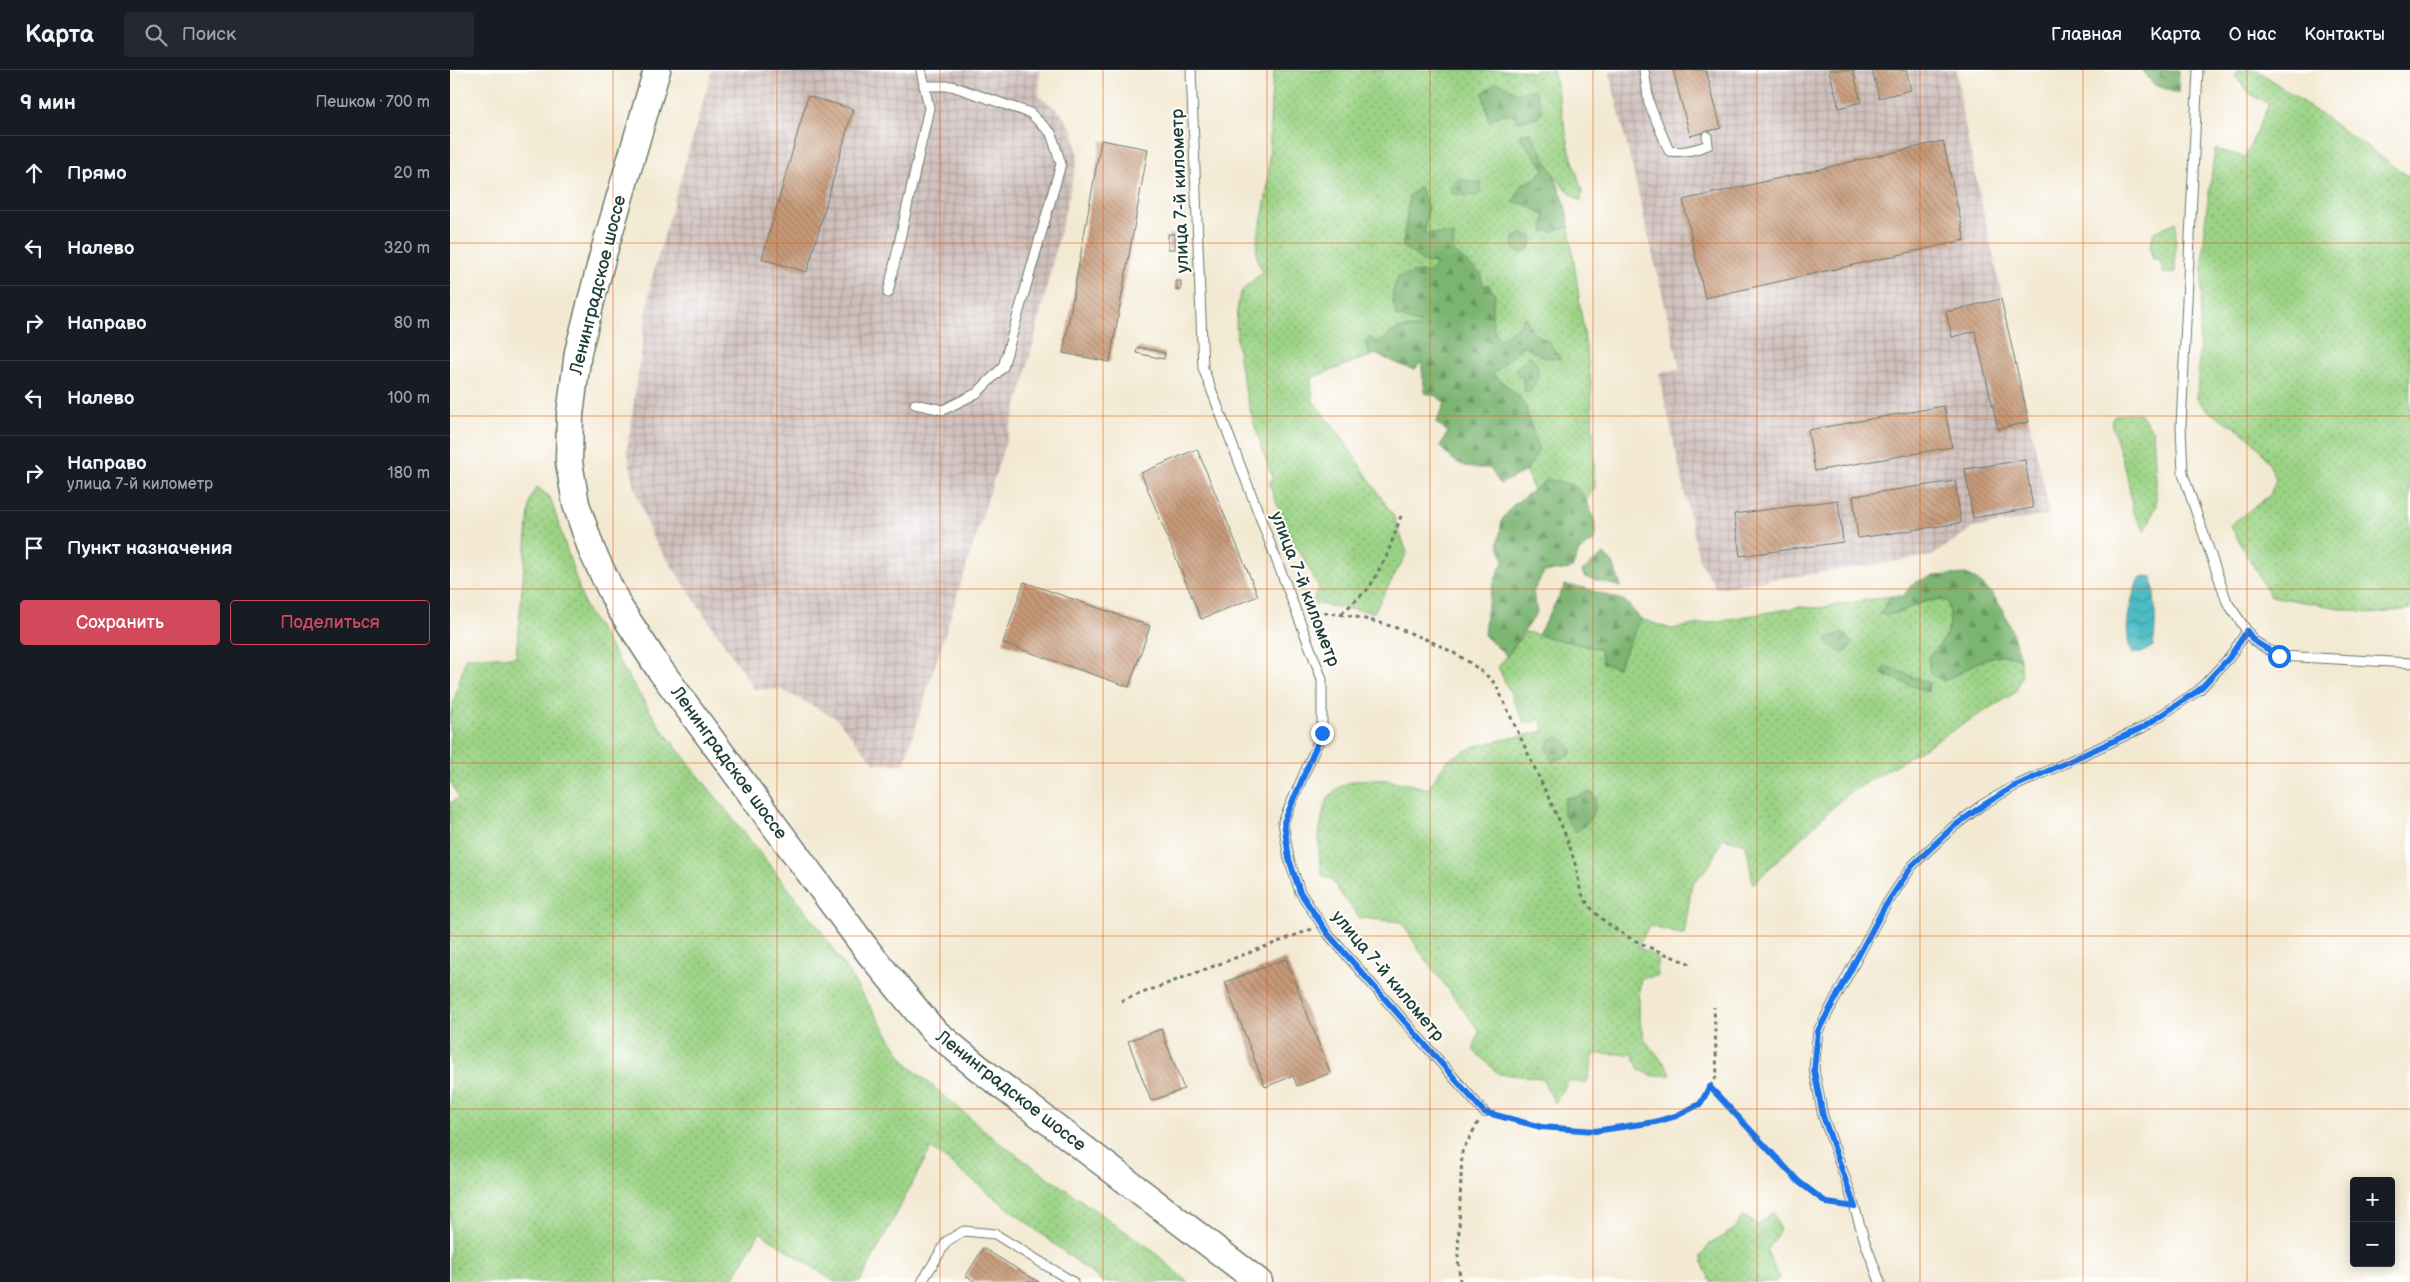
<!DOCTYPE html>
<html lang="ru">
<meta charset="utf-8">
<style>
:root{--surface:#171b24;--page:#242831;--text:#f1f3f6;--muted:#9ea1a6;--line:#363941;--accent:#d1495b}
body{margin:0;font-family:"Balsamiq Sans",sans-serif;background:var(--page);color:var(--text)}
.controls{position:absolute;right:15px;bottom:15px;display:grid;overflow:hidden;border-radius:5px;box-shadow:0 2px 12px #0003}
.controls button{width:45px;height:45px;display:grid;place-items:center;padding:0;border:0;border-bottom:1px solid var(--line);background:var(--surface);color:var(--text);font:25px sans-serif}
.stop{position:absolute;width:15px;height:15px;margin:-11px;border:4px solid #1a73e8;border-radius:50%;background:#fff}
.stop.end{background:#1a73e8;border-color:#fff;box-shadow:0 1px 5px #0008}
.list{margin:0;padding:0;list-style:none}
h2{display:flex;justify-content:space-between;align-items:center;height:65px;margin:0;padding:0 20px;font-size:21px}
h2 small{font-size:16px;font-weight:400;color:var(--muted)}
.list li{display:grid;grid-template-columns:32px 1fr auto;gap:15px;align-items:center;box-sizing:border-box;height:75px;padding:0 20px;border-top:1px solid var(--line)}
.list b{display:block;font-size:19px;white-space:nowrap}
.list p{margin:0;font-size:16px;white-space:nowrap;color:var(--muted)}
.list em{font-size:16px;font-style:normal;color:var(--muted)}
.actions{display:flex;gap:10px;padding:15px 20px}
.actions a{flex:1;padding:11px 0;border:1px solid var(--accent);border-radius:5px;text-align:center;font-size:18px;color:var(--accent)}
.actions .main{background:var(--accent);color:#fff}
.icon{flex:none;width:28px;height:28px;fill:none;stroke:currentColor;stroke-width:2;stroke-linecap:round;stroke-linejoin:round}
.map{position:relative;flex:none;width:1960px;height:1212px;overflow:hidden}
header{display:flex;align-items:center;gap:30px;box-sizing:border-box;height:70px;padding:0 25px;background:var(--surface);border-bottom:1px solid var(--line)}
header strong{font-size:24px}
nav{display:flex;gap:28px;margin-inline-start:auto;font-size:18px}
.search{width:350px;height:45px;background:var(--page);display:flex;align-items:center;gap:12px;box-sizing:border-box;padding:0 18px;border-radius:5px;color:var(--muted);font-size:19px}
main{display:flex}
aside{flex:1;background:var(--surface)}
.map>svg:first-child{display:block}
</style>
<header>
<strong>Карта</strong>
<div class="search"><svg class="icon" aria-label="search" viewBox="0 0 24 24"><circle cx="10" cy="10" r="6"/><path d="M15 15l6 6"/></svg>Поиск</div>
<nav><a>Главная</a><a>Карта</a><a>О нас</a><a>Контакты</a></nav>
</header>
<main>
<aside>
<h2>9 мин<small>Пешком · 700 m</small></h2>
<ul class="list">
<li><svg class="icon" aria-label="ahead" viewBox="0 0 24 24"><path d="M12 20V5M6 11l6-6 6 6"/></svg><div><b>Прямо</b></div><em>20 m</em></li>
<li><svg class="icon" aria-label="left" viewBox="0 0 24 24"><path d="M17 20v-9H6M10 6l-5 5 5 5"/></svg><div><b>Налево</b></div><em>320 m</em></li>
<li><svg class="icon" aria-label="right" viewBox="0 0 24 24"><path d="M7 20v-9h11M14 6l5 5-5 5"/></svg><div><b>Направо</b></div><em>80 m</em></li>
<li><svg class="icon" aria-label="left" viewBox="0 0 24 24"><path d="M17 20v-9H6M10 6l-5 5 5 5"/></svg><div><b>Налево</b></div><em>100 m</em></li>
<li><svg class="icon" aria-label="right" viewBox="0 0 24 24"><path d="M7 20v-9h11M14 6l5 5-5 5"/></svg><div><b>Направо</b><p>улица 7-й километр</p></div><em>180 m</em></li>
<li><svg class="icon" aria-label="arrive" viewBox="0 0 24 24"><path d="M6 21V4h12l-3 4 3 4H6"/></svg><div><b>Пункт назначения</b></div></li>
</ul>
<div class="actions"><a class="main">Сохранить</a><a>Поделиться</a></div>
</aside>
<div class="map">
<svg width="1960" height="1212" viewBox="0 0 1960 1212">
<defs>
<pattern id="industrial-grid" width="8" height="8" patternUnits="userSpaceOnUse" patternTransform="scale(1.25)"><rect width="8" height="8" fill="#d0c0bc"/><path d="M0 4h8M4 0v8" fill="none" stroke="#a89d9a"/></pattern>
<pattern id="green-dots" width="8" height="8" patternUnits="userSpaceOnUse" patternTransform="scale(1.25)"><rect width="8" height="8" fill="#9bd385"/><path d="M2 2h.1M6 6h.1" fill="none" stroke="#7eac6e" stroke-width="1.8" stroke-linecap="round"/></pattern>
<pattern id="forest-firs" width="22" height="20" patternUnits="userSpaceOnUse" patternTransform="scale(1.25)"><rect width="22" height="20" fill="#7cb572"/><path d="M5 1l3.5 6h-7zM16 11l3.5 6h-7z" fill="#65945e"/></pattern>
<pattern id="water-waves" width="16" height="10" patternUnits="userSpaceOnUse" patternTransform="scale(1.25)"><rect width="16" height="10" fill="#4dbcc4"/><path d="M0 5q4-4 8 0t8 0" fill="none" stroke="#3f9aa0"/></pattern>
<pattern id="building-back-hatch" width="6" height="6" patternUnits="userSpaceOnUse" patternTransform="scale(1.25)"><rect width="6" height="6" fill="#c79a79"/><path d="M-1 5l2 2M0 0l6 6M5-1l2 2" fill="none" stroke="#a17f64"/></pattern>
</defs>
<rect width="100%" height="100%" fill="#fff"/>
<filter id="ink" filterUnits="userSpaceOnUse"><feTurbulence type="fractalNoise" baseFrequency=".02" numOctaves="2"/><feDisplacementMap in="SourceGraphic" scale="10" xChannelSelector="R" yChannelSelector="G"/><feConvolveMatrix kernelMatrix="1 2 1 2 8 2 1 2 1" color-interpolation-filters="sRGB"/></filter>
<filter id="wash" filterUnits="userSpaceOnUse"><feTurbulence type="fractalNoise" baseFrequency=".0096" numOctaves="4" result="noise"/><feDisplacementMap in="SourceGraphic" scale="20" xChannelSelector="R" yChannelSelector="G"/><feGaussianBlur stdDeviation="1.12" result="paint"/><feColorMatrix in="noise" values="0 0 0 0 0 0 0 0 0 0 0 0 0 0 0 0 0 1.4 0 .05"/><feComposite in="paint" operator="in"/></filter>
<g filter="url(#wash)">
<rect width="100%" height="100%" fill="#f3e9d2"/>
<g fill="url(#industrial-grid)">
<path d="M262,0H590L589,26L609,41L623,60L628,87L572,320L454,694H425L386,648L332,620L304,619L201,465L185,418L177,381L201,211Z"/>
<path d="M1159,0H1507L1512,43L1600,445L1522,458L1482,486L1266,518L1249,490L1209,303L1230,299Z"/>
</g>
<g fill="url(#green-dots)" stroke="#5d885c" fill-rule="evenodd">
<path d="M824,0H1079L1081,3L1085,0H1103L1120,81L1132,121L1131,131C1107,118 1093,85 1080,62L1070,65L1095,99L1086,108L1073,114L1080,136L1095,146L1094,161H1104L1119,156L1141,313L1145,417L1137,430L1121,414L1097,410L1083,420L1076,401L1088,380L1069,326L1042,305L1074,275L1093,287L1110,288C1099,271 1085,265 1075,248L1067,258L1049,270C1040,254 1041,241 1045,224L1033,216L1002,181L1004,165L974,164L978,137L959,126L953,177L986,192L980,203L969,202L968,252L982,257L973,289L964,300L925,284L861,308L863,331L890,365L944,447L957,483L924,542L865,534L863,529L869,518L857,494L838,463L819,413L823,408C806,366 774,266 791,223C794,216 807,208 813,202C800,182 810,161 814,139C823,93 817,46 824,0ZM1047,13L1068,23L1069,52C1061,38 1048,44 1039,52L1033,23Z"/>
<path d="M1787,0H1807L1960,107V539L1923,544L1820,526L1780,455L1820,425L1826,409C1819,393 1811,378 1798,366C1782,352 1759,347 1747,329L1755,152L1765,79L1795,87L1819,34L1801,25L1785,6Z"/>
<path d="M1726,152L1725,203L1714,204L1710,191L1702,188L1700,177L1704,162Z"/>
<path d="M1690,343L1703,361L1706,411V436L1695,462L1683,442L1677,405L1661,352L1665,345Z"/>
<path d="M87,417L100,427L135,537L210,657L368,856L458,995L548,1072L702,1180L738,1212H653L481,1078L410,1212H385L310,1162L281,1212H0V733L9,728L0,711V646L16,587H66L80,430Z"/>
<path d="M1442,526L1429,544C1454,549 1467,525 1497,531C1506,556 1495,570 1478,588L1508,605C1524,593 1551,578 1570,589L1572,605L1565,623L1396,725L1303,814L1296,774L1273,768L1259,796L1242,814L1234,865L1199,856L1188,877L1207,887L1208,906L1191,908C1188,924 1187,961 1198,974C1206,985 1216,992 1221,1005L1204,1006L1189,1000L1183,984H1144L1137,1013L1119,1011L1105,1033L1092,1008L1049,1004L1023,980L1029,961L968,879L952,852L910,848L890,823L882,809L873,807C868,786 867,770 872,749C873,743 874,735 877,730C898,697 947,711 978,719L996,691L1025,676L1094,661L1091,650L1075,654L1048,597L1076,562L1149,579L1167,598L1191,549L1221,559L1350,537L1369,538ZM1139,722L1126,762L1115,728L1130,726Z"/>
<path d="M1323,1142L1330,1160L1317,1181L1329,1207L1325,1212H1262L1255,1200L1251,1186L1260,1174L1283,1160L1293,1146L1308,1155Z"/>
</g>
<g fill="url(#forest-firs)" stroke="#4e7953">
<path d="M1693,0H1729L1728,24L1703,14Z"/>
<path d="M1047,12L1068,23L1085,19L1092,40L1087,48L1065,51L1066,47C1054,41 1048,44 1039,53L1033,23Z"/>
<path d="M1080,62C1099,95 1114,118 1119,156L1104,161H1093L1095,146L1080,136L1063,132L1073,114L1086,108L1094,99L1069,65Z"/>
<path d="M1009,109L1031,113L1030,123L1025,126L1002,124L1000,116Z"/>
<path d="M970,117L978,137L974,163L1004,165L1003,181L1031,204L1033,216L1038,214L1045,224C1041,241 1040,254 1049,270L1067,258L1074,247L1083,262L1099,272L1111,289L1093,287L1073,275L1043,305L1069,326L1076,339L1089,380L1076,401L1050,414L1040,398C1016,399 1005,395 990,376L998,362L986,353L995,333L986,326L975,323L971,292L964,300L925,284L920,286L915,272L920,267L927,272L934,270C946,253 962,260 980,257L946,246L942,225L948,207L969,202L980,203L986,192L976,193L953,177L959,126Z"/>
<path d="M1071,164L1083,167L1080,178L1072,183L1064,180L1063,168Z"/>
<path d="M1079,285C1093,296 1090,311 1078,323L1074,320L1073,308L1067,305L1065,298L1076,290Z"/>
<path d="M1097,410C1104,411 1115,411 1121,414C1136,422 1149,454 1145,470L1129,481L1122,499L1094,502L1083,522L1087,543L1057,586L1034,565C1036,538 1041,514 1054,490L1048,474L1052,450L1063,435Z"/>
<path d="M1154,484L1163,493L1171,517L1134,507L1132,501Z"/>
<path d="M1516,504C1550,520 1561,555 1570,589C1545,575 1517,601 1494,611L1480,603L1478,588C1495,570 1506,555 1497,531C1467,524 1455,549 1429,544L1442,526H1453L1463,513L1483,506Z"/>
<path d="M1115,515L1135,518L1175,531L1191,549L1167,598L1153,593L1149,579L1088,565Z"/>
<path d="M1390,563L1397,565L1402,573L1398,581L1391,583L1377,573L1376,568Z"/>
<path d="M1436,596L1479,613L1478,622L1432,604L1433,599Z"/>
<path d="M1107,666L1115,670L1122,680L1119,686L1102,691L1096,679L1099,671Z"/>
<path d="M1139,722L1144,724C1150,740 1139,753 1126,762C1116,751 1111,743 1115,728L1130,726Z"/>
</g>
<path fill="url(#water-waves)" stroke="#367c7c" d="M1696,506L1702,507C1705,531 1707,553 1703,576L1692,583L1682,584C1672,560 1680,534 1688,510Z"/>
<g id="blocks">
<g fill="url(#building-back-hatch)">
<path d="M1223,0H1256L1271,58L1240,66Z"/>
<path d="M1379,0H1403L1411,32L1389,38Z"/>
<path d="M1422,0H1456L1461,20L1429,28Z"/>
<path d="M358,26L403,39L357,202L312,189Z"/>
<path d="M651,70L698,79L660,292L613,283Z"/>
<path d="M1493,71L1515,170L1255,228L1233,130Z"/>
<rect x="718" y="164" width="7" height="15"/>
<rect x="726" y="211" width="5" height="9"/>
<path d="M1551,229L1579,352L1548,359L1525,261L1502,267L1496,242Z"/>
<path d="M688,277L715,283L714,289L686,283Z"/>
<path d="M1494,336L1502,377L1365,401L1358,360Z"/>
<path d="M747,379L808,526L751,549L691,403Z"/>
<path d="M1575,390L1583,438L1523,448L1515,399Z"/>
<path d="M1505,411L1511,453L1408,468L1403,426Z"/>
<path d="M1388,430L1393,472L1290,486L1284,444Z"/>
<path d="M574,512L700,556L679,617L553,573Z"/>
<path d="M836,889L880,1003L847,1016L843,1006L815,1017L775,912Z"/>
<path d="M711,959L734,1019L701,1031L678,971Z"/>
<path d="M533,1178L589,1212H526L516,1206Z"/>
</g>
</g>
</g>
<g filter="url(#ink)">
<use href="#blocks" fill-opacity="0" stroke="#69796b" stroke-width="1"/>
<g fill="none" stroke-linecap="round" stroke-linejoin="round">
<defs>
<g id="lane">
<path d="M741,0L753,298L872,609V663L833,752L839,789L850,822L878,864L1034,1042"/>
<path d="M1194,0L1199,33L1219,81C1233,83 1244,80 1258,75L1257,66"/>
<path d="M1748,0L1731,356L1733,404L1777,532L1804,571L1829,586L1960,593"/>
<path d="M438,223L479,38L471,0"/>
<path d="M465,334L493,340L527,323L553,297L611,94L601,63L580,43L502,16H474"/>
<path d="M472,1212L497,1171L514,1161L545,1164L623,1212"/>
<path d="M1430,1212L1415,1172L1398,1116L1373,1046L1364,999L1368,961L1434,838L1462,796L1503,757L1532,735L1563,717L1692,658L1749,620L1779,588L1797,561"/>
</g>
<path id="secondary" d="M207,0L154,181L128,282L120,345L119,392L126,434L142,481L169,537L208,597L321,751L420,884L483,960L531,1000L809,1212"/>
</defs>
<use href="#lane" stroke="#69796b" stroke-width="11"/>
<use href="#secondary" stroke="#69796b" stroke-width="29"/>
<g stroke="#69796b" stroke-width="3" stroke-dasharray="4 4" stroke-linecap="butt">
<path d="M858,543C912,539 1011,575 1046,615L1109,750C1117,767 1122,783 1127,801C1128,808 1129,817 1132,824C1150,861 1205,880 1241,894"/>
<path d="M892,543L919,518L937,485L951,446"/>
<path d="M671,931L862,859"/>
<path d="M1260,1017L1349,1112L1377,1133L1392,1135"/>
<path d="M1044,1045L1091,1057L1145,1061L1205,1052L1226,1045L1250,1034L1267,1005L1264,937"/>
<path d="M1010,1212L1008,1185L1012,1082L1028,1052"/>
</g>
<use href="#lane" stroke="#fff" stroke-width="9"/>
<use href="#secondary" stroke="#fff" stroke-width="26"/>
</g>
</g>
<g fill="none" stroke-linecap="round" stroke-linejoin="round" filter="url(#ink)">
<path stroke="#1a73e8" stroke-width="6" d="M872,663L834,752L839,789L850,822L878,864L1034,1042L1091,1057L1145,1061L1205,1052L1226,1046L1250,1034L1260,1017L1349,1112L1377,1133L1405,1137L1373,1046L1364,1000L1368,961L1434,838L1462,796L1503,757L1532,736L1563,717L1692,658L1749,620L1779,588L1797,561L1804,571L1829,586"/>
</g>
<path fill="none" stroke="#de580e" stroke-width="1" stroke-opacity="0.55" d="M163,0V1212M327,0V1212M490,0V1212M653,0V1212M817,0V1212M980,0V1212M1143,0V1212M1307,0V1212M1470,0V1212M1633,0V1212M1797,0V1212M0,173H1960M0,346H1960M0,519H1960M0,693H1960M0,866H1960M0,1039H1960"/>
<g text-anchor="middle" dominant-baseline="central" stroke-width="4" stroke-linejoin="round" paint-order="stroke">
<g font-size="18" fill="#1f3d34" stroke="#fff">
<text transform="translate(730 121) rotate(-92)">улица 7-й километр</text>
<text transform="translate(148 215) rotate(-76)">Ленинградское шоссе</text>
<text transform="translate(855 519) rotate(69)">улица 7-й километр</text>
<text transform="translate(279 693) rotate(54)">Ленинградское шоссе</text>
<text transform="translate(938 906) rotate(50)">улица 7-й километр</text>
<text transform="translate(561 1021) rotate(38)">Ленинградское шоссе</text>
</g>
</g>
</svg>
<div class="controls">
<button>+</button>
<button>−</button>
</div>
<div class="stop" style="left:1829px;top:586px"></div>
<div class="stop end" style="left:872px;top:663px"></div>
</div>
</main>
